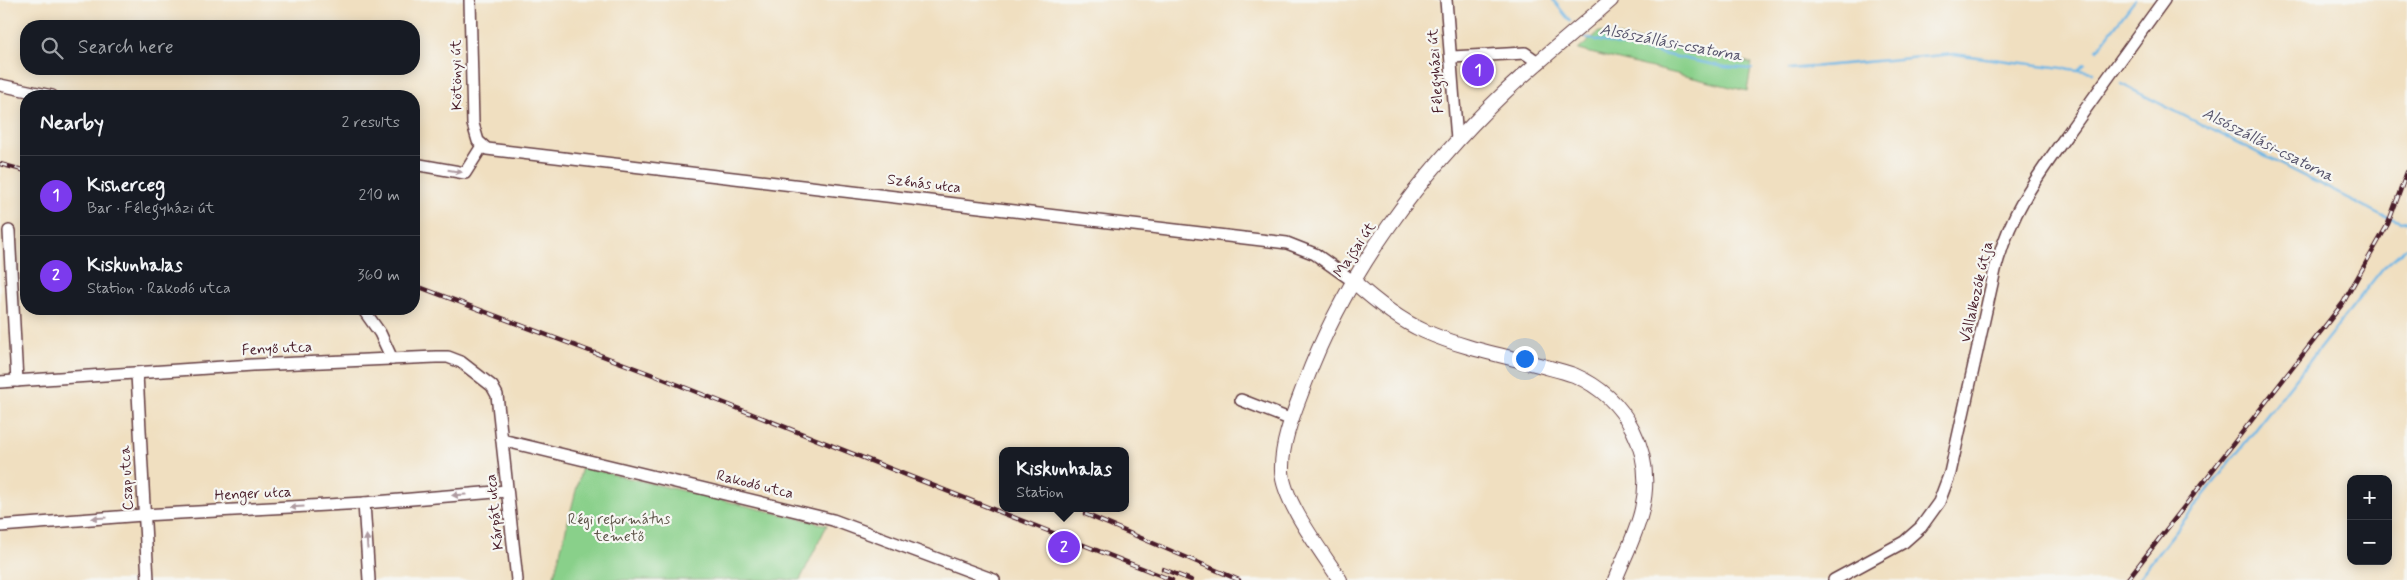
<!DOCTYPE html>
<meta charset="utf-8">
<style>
:root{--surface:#171b24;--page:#242831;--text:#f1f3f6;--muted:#9ea1a6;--line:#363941;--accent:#7c3aed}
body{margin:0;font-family:Mynerve,sans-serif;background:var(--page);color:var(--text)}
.controls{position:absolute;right:15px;bottom:15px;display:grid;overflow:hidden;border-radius:10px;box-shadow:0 2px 12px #0003}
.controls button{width:45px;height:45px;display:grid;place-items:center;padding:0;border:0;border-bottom:1px solid var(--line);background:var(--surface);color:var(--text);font:25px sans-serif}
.you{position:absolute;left:1524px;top:358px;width:18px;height:18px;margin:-12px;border:4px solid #fff;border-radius:50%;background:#1a73e8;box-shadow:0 0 0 8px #1a73e833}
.badge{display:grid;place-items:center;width:32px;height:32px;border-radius:50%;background:var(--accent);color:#fff;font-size:16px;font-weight:700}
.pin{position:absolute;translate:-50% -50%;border:2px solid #fff;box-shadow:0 1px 5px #0006}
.popup{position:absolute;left:999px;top:447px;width:130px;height:65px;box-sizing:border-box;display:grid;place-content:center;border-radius:10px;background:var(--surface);filter:drop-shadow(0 1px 4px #0005);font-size:16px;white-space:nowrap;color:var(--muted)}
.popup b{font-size:19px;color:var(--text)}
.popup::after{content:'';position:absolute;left:50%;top:100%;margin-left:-10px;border:10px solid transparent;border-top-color:var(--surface)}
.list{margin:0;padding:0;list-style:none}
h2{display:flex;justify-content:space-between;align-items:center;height:65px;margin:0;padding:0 20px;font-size:21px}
h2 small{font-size:16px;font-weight:400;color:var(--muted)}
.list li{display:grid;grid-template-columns:32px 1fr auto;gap:15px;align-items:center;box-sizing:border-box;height:80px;padding:0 20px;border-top:1px solid var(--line)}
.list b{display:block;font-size:19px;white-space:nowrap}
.list p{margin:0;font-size:16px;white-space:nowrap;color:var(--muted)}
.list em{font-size:16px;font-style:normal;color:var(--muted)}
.icon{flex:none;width:28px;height:28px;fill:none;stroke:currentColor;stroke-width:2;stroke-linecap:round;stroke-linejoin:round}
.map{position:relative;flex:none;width:2407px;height:580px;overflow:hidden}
.search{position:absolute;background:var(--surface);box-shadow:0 2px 12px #0003;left:20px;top:20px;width:400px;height:55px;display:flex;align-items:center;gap:12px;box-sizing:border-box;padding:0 18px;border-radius:20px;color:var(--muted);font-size:19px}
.panel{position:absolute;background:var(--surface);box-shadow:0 2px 12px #0003;left:20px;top:90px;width:400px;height:225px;border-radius:20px}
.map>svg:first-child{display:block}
</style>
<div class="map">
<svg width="2407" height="580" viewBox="0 0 2407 580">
<rect width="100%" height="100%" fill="#f6f6f2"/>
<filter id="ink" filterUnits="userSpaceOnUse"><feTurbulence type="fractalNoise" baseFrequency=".02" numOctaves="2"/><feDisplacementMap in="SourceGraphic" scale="10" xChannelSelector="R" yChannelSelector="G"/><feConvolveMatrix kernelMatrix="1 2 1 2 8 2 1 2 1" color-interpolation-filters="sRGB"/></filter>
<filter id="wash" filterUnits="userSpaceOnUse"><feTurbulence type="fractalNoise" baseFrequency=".0096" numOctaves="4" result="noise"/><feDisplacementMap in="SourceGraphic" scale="20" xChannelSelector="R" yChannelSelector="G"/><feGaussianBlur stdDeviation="1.12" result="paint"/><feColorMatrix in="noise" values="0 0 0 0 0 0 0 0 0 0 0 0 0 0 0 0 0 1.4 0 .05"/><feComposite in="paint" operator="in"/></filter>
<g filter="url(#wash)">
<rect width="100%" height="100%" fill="#f0dfc0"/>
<g fill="#89d08a" stroke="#6a785a">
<path d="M1599,32L1752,63L1747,91L1578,50Z"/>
<path d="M582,467L827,525L800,580H553Z"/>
</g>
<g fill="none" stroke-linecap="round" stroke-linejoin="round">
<g stroke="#6fb7e6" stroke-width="2.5">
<path d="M1553,0L1570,21"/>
<path d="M1586,38L1725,67L1752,69"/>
<path d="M2097,50L2135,0"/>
<path d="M1789,69L1954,54L2093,72"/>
<path d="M2079,69L2085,64"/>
<path d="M2121,84L2381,215L2402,222L2407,221"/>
<path d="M2137,580L2383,268L2407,247"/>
</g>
</g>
</g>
<g filter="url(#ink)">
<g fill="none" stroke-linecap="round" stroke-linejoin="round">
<defs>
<g id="minor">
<path d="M470,0L473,124L478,141L487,149L1287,243L1315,254L1353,281"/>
<path d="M1446,0L1457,140"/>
<path d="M1452,57L1525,53L1539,63"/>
<path d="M0,85L52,96"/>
<path d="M414,164L465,173L482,146"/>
<path d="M9,231L17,381"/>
<path d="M363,309L380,333L392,359"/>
<path d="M137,374L148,580"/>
<path d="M0,382L253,365L436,357H448L461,362L492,386L497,395L517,580"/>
<path d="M1241,400L1292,420"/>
<path d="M502,440L833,520L994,580"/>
<path d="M364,503L369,580"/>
<path d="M0,526L143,515L364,503L507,491"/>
<path d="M1834,580L1904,542L1921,527L1939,502L1950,473L1995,270C2012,207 2040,173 2077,121C2106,80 2135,40 2164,0"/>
</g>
<g id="major">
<path d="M1353,281C1374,300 1397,319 1424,331C1471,352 1525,359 1574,375C1627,398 1655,453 1642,509C1637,533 1624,557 1615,580"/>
<path d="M1340,580C1323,553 1283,502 1282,471C1281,441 1295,410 1305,383C1346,273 1420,173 1505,92C1539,60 1576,31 1611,0"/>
</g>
</defs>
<use href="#minor" stroke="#633c41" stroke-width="14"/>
<use href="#major" stroke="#633c41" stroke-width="16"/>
<use href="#minor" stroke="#fff" stroke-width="11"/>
<use href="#major" stroke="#fff" stroke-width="14"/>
<defs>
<g id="rail">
<path d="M0,164L26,171"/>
<path d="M414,285L656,376L1172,580"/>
<path d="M1085,514L1239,580"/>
<path d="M1163,569L1191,580"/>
<path d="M2127,580L2343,303L2388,224L2407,172"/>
</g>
</defs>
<use href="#rail" stroke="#4a1f2b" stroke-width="4.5"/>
<use href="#rail" stroke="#f6f6f2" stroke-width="2.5" stroke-dasharray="8" stroke-linecap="butt"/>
</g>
<defs><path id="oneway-solid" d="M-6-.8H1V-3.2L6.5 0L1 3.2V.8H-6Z" transform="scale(1.25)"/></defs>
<g fill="#ae9aa0">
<use href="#oneway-solid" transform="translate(455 171) rotate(10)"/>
<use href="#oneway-solid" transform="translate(459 495) rotate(176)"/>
<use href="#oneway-solid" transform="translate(297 507) rotate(177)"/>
<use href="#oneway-solid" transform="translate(99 518) rotate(176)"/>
<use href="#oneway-solid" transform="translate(367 542) rotate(-94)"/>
</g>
</g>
<g text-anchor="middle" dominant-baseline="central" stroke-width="4.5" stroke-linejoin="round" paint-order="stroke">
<g font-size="15" fill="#4a1f2b" stroke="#f6f6f2">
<text transform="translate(1436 71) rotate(-94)">Félegyházi út</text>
<text transform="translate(457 75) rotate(-91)">Kötönyi út</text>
<text transform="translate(924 184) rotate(7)">Szénás utca</text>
<text transform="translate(1355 250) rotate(-56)">Majsai út</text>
<text transform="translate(1977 292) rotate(-77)">Vállalkozók útja</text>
<text transform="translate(277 349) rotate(-3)">Fenyő utca</text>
<text transform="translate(127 478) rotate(-93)">Csap utca</text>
<text transform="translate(755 485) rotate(14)">Rakodó utca</text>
<text transform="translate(253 494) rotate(-3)">Henger utca</text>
<text transform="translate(495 512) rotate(-96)">Kárpát utca</text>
</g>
<g font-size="15" fill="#5d5448" stroke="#f6f6f2">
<text x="619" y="520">Régi református<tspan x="619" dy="17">temető</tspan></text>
</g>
<g font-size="16" font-style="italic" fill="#57546c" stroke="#f6f6f2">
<text transform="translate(1671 43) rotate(11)">Alsószállási-csatorna</text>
<text transform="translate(2268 145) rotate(27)">Alsószállási-csatorna</text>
</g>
</g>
</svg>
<div class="controls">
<button>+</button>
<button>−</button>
</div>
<div class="you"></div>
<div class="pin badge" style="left:1478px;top:70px">1</div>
<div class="pin badge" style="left:1064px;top:547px">2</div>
<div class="popup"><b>Kiskunhalas</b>Station</div>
<div class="search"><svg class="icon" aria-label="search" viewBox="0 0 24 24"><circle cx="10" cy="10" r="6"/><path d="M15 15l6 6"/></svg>Search here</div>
<section class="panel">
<h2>Nearby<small>2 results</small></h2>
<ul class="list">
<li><span class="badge">1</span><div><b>Kisherceg</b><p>Bar · Félegyházi út</p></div><em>210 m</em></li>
<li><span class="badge">2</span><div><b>Kiskunhalas</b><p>Station · Rakodó utca</p></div><em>360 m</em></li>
</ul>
</section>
</div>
